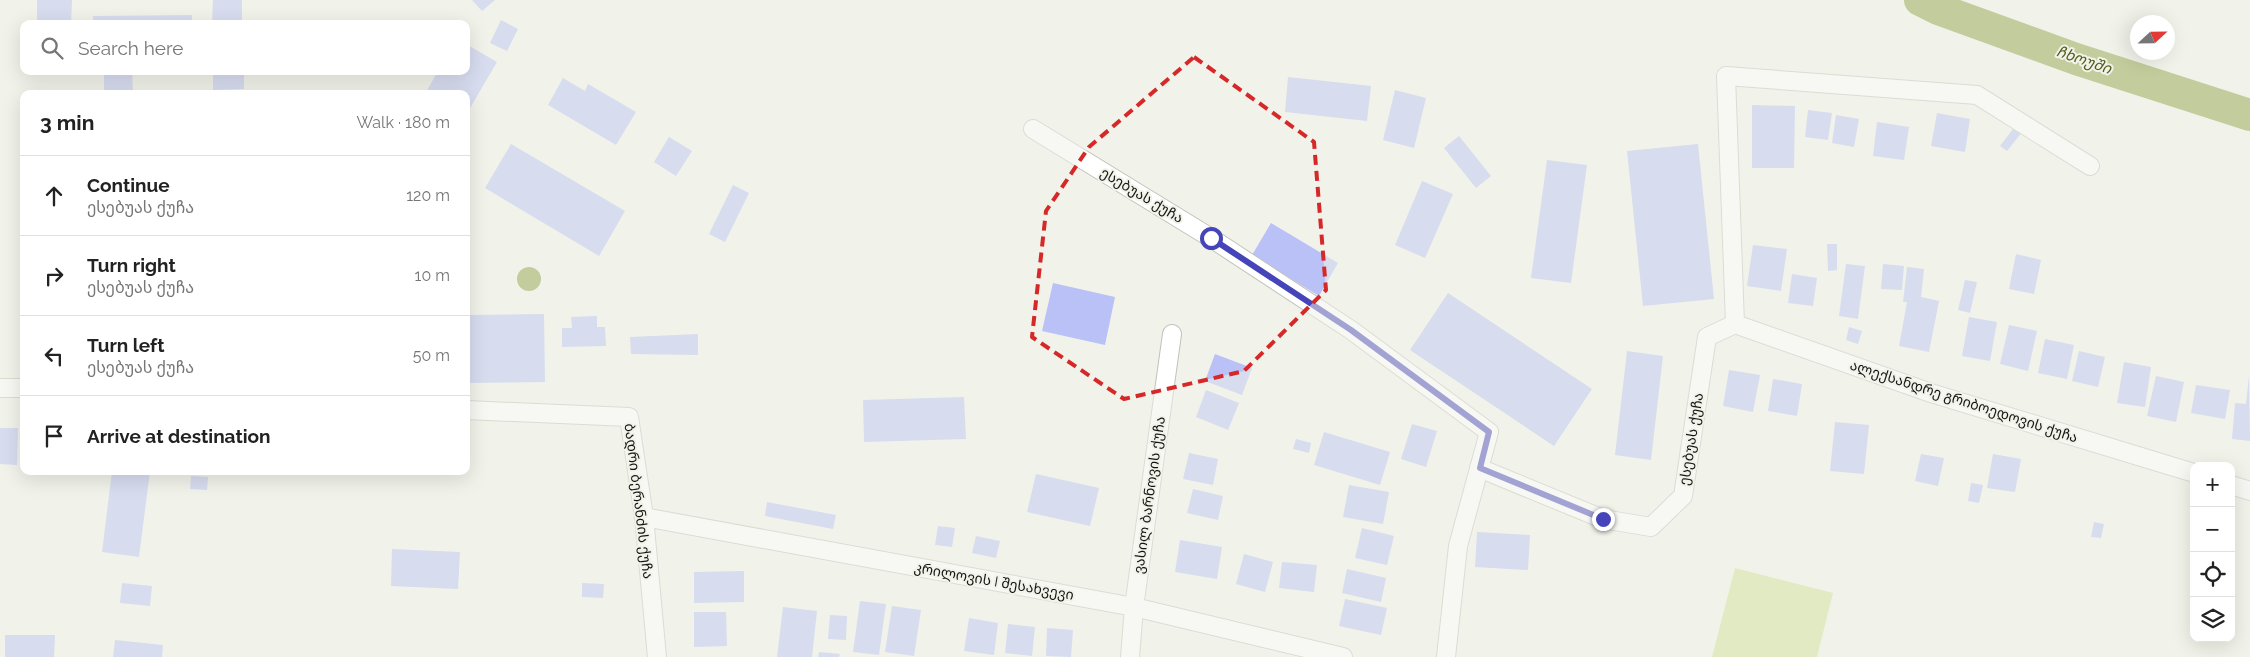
<!DOCTYPE html>
<meta charset="utf-8">
<style>
:root{--surface:#fff;--page:#f6f6f6;--text:#222;--muted:#767676;--line:#e0e0e0}
body{margin:0;font-family:Raleway,"Noto Sans Georgian",sans-serif;background:var(--page);color:var(--text)}
.controls{position:absolute;right:15px;bottom:15px;display:grid;overflow:hidden;border-radius:10px;box-shadow:0 5px 20px #0002}
.controls button{width:45px;height:45px;display:grid;place-items:center;padding:0;border:0;border-bottom:1px solid var(--line);background:var(--surface);color:var(--text);font:25px sans-serif}
.compass{position:absolute;left:2130px;top:15px;width:45px;height:45px;border-radius:50%;background:var(--surface);box-shadow:0 5px 20px #0002;rotate:68deg}
.stop{position:absolute;width:15px;height:15px;margin:-11px;border:4px solid #4544b9;border-radius:50%;background:#fff}
.stop.end{background:#4544b9;border-color:#fff;box-shadow:0 1px 5px #0008}
.list{margin:0;padding:0;list-style:none}
h2{display:flex;justify-content:space-between;align-items:center;height:65px;margin:0;padding:0 20px;font-size:21px}
h2 small{font-size:16px;font-weight:400;color:var(--muted)}
.list li{display:grid;grid-template-columns:32px 1fr auto;gap:15px;align-items:center;box-sizing:border-box;height:80px;padding:0 20px;border-top:1px solid var(--line)}
.list b{display:block;font-size:19px;white-space:nowrap}
.list p{margin:0;font-size:16px;white-space:nowrap;color:var(--muted)}
.list em{font-size:16px;font-style:normal;color:var(--muted)}
.icon{flex:none;width:28px;height:28px;fill:none;stroke:currentColor;stroke-width:2;stroke-linecap:round;stroke-linejoin:round}
.map{position:relative;flex:none;width:2250px;height:657px;overflow:hidden}
.search{position:absolute;background:var(--surface);box-shadow:0 5px 20px #0002;left:20px;top:20px;width:450px;height:55px;display:flex;align-items:center;gap:12px;box-sizing:border-box;padding:0 18px;border-radius:10px;color:var(--muted);font-size:19px}
.panel{position:absolute;background:var(--surface);box-shadow:0 5px 20px #0002;left:20px;top:90px;width:450px;height:385px;border-radius:10px}
.map>svg:first-child{display:block}
</style>
<div class="map">
<svg width="2250" height="657" viewBox="0 0 2250 657">
<rect width="100%" height="100%" fill="#f1f3ea"/>
<path fill="#d0e098" d="M1735,568L1833,593L1817,657H1712Z"/>
<circle fill="#8d9e3e" cx="529" cy="279" r="12"/>
<g fill="none" stroke-linecap="round" stroke-linejoin="round">
<path stroke="#8d9e3e" stroke-width="32" d="M1920,0L1938,9L2076,59L2250,115"/>
</g>
<g fill="#b9c1f6">
<path d="M37,0H72L71,24H37Z"/>
<path d="M213,0H242V24H212Z"/>
<path d="M472,0H495L482,11Z"/>
<path d="M192,15V24H93V16Z"/>
<path d="M501,20L518,29L507,51L490,43Z"/>
<path d="M466,44L497,62L466,115V94H425L438,71H466Z"/>
<path d="M104,71H132L133,94H104Z"/>
<path d="M213,71H244V89L213,90Z"/>
<path d="M1288,77L1371,86L1367,121L1285,112Z"/>
<path d="M563,78L585,91L588,84L636,112L616,145L548,105Z"/>
<path d="M1395,90L1426,98L1414,148L1383,140Z"/>
<path d="M1752,105L1795,106L1794,168H1752Z"/>
<path d="M1808,110L1832,113L1828,140L1805,137Z"/>
<path d="M1937,113L1970,119L1965,152L1931,146Z"/>
<path d="M1836,115L1859,119L1854,147L1832,143Z"/>
<path d="M1877,122L1909,127L1904,160L1873,156Z"/>
<path d="M2016,125L2023,131L2007,151L2000,146Z"/>
<path d="M1459,136L1491,176L1476,188L1444,148Z"/>
<path d="M669,137L692,151L676,176L654,162Z"/>
<path d="M511,144L625,211L599,256L485,188Z"/>
<path d="M1698,144L1714,299L1643,306L1627,151Z"/>
<path d="M1547,160L1587,165L1571,283L1531,278Z"/>
<path d="M1422,181L1453,194L1425,258L1395,245Z"/>
<path d="M733,185L749,193L725,242L709,234Z"/>
<path d="M1271,223L1338,263L1319,296L1252,255Z"/>
<path d="M1827,244H1837V270L1828,271Z"/>
<path d="M1753,245L1787,249L1781,291L1747,286Z"/>
<path d="M2016,254L2041,260L2034,294L2009,289Z"/>
<path d="M1846,264L1865,266L1858,319L1839,316Z"/>
<path d="M1883,264L1904,266L1902,290L1881,289Z"/>
<path d="M1907,267L1924,269L1921,297L1939,301L1929,352L1899,346L1907,302H1903Z"/>
<path d="M1792,274L1817,278L1813,306L1788,303Z"/>
<path d="M1965,280L1977,282L1970,313L1958,310Z"/>
<path d="M1053,283L1115,297L1105,345L1042,331Z"/>
<path d="M1448,293L1592,389L1554,446L1410,350Z"/>
<path d="M544,314L545,382L466,383V315Z"/>
<path d="M597,316V327H605L606,346L562,347V328H572L571,317Z"/>
<path d="M1969,317L1997,322L1990,361L1962,356Z"/>
<path d="M2009,325L2037,331L2028,371L2000,364Z"/>
<path d="M1849,327L1862,331L1858,344L1846,340Z"/>
<path d="M698,334V355L631,354L630,337Z"/>
<path d="M2045,339L2074,345L2067,379L2038,373Z"/>
<path d="M1627,351L1663,356L1651,460L1615,455Z"/>
<path d="M2079,351L2105,357L2098,387L2072,381Z"/>
<path d="M1215,354L1252,368L1242,395L1205,381Z"/>
<path d="M2124,362L2151,367L2145,407L2117,403Z"/>
<path d="M1729,370L1760,375L1753,412L1723,406Z"/>
<path d="M2156,376L2184,382L2176,422L2147,416Z"/>
<path d="M2249,376L2250,441L2232,439L2235,403L2246,404Z"/>
<path d="M1773,379L1802,384L1797,416L1768,411Z"/>
<path d="M2196,385L2230,390L2225,419L2191,413Z"/>
<path d="M1206,390L1239,403L1228,430L1196,417Z"/>
<path d="M964,397L966,439L864,442L863,400Z"/>
<path d="M1835,422L1869,425L1864,474L1830,471Z"/>
<path d="M1412,424L1437,431L1426,467L1401,459Z"/>
<path d="M0,428H18L17,465L0,464Z"/>
<path d="M1324,432L1390,452L1380,485L1314,465Z"/>
<path d="M1296,439L1311,443L1309,453L1293,449Z"/>
<path d="M1189,453L1218,459L1213,485L1183,479Z"/>
<path d="M1921,454L1944,458L1938,486L1915,481Z"/>
<path d="M1993,454L2021,459L2015,492L1987,488Z"/>
<path d="M112,471H150L139,557L102,552Z"/>
<path d="M1036,474L1099,488L1090,526L1027,512Z"/>
<path d="M191,476L208,477L207,490L190,489Z"/>
<path d="M1971,483L1983,485L1979,503L1968,501Z"/>
<path d="M1349,485L1389,492L1383,524L1343,517Z"/>
<path d="M1193,489L1223,496L1218,520L1187,513Z"/>
<path d="M767,502L836,515L833,529L765,516Z"/>
<path d="M2094,522L2104,524L2101,538L2091,537Z"/>
<path d="M938,526L955,528L952,547L935,545Z"/>
<path d="M1362,528L1394,536L1387,565L1355,558Z"/>
<path d="M1477,532L1530,535L1528,570L1475,567Z"/>
<path d="M976,536L1000,541L996,558L972,553Z"/>
<path d="M1180,540L1222,547L1217,579L1175,572Z"/>
<path d="M392,549L460,552L458,589L391,586Z"/>
<path d="M1244,554L1273,562L1265,592L1236,584Z"/>
<path d="M1282,562L1317,565L1314,592L1279,588Z"/>
<path d="M1347,569L1386,578L1381,602L1342,593Z"/>
<path d="M744,571V602L694,603V572Z"/>
<path d="M122,583L152,586L150,606L120,603Z"/>
<path d="M582,583L604,584L603,598L582,597Z"/>
<path d="M1345,599L1387,608L1381,635L1339,626Z"/>
<path d="M860,601L886,604L879,655L853,652Z"/>
<path d="M892,606L921,610L914,656L885,652Z"/>
<path d="M783,607L817,611L812,657H777Z"/>
<path d="M694,612H726L727,646L694,647Z"/>
<path d="M830,615L847,616L846,640L828,639Z"/>
<path d="M969,618L998,623L994,655L964,651Z"/>
<path d="M1008,624L1035,627L1032,656L1005,653Z"/>
<path d="M1047,628L1073,630L1071,657L1046,656Z"/>
<path d="M5,635H55L54,657H5Z"/>
<path d="M115,640L163,645L162,657H113Z"/>
<path d="M819,652L840,654L839,657H818Z"/>
</g>
<g fill="none" stroke-linecap="round" stroke-linejoin="round">
<defs>
<g id="street">
<path d="M1033,129L1211,238L1351,330L1489,432L1458,546L1446,657"/>
<path d="M1735,324L1726,76L1977,95L2090,166"/>
<path d="M1735,324L1931,393L2194,473"/>
<path d="M0,388H24"/>
<path d="M466,410L629,417L644,517L657,657"/>
<path d="M1479,468L1603,519L1651,527L1683,496L1707,337L1735,324"/>
<path d="M2231,485L2250,491"/>
<path d="M644,517L1134,607L1343,657"/>
<path d="M1130,657L1134,607L1172,334"/>
</g>
</defs>
<use href="#street" stroke="#c1c3bb" stroke-width="20"/>
<use href="#street" stroke="#fff" stroke-width="18"/>
</g>
<g fill="none" stroke-linecap="round" stroke-linejoin="round">
<path stroke="#4544b9" stroke-width="6" d="M1211,238L1351,330L1489,432L1480,468L1603,519"/>
</g>
<path d="M0 0H2250V657H0ZM1194,57L1314,142L1326,290L1244,371L1124,399L1032,337L1046,211L1089,147Z" fill="#f1f3ea" fill-opacity=".55" fill-rule="evenodd"/>
<path fill="none" stroke="#d62828" stroke-width="4" stroke-dasharray="10 6" stroke-linejoin="round" d="M1194,57L1314,142L1326,290L1244,371L1124,399L1032,337L1046,211L1089,147Z"/>
<g text-anchor="middle" dominant-baseline="central" stroke-width="4" stroke-linejoin="round" paint-order="stroke">
<g font-size="14" fill="#151512" stroke="#f1f3ea">
<text transform="translate(1142 195) rotate(31)">ესებუას ქუჩა</text>
<text transform="translate(1964 401) rotate(18)">ალექსანდრე გრიბოედოვის ქუჩა</text>
<text transform="translate(1691 439) rotate(-81)">ესებუას ქუჩა</text>
<text transform="translate(1149 495) rotate(-82)">ვასილ ბარნოვის ქუჩა</text>
<text transform="translate(639 501) rotate(83)">ბადრი ბერანძის ქუჩა</text>
<text transform="translate(994 581) rotate(10)">კრილოვის I შესახვევი</text>
</g>
<g font-size="15" font-style="italic" fill="#515c17" stroke="#f1f3ea">
<text transform="translate(2084 60) rotate(19)">ჩხოუში</text>
</g>
</g>
</svg>
<div class="controls">
<button>+</button>
<button>−</button>
<button><svg class="icon" aria-label="locate" viewBox="0 0 24 24"><circle cx="12" cy="12" r="6"/><path d="M12 2v4M12 18v4M2 12h4M18 12h4"/></svg></button>
<button><svg class="icon" aria-label="layers" viewBox="0 0 24 24"><path d="M12 4l9 5-9 5-9-5zM3 14l9 5 9-5"/></svg></button>
</div>
<svg class="compass" viewBox="-18 -18 36 36"><path d="M0-13l5 13h-10z" fill="#e53935"/><path d="M0 13l5-13h-10z" fill="#767676"/></svg>
<div class="stop" style="left:1211px;top:238px"></div>
<div class="stop end" style="left:1603px;top:519px"></div>
<div class="search"><svg class="icon" aria-label="search" viewBox="0 0 24 24"><circle cx="10" cy="10" r="6"/><path d="M15 15l6 6"/></svg>Search here</div>
<section class="panel">
<h2>3 min<small>Walk · 180 m</small></h2>
<ul class="list">
<li><svg class="icon" aria-label="ahead" viewBox="0 0 24 24"><path d="M12 20V5M6 11l6-6 6 6"/></svg><div><b>Continue</b><p>ესებუას ქუჩა</p></div><em>120 m</em></li>
<li><svg class="icon" aria-label="right" viewBox="0 0 24 24"><path d="M7 20v-9h11M14 6l5 5-5 5"/></svg><div><b>Turn right</b><p>ესებუას ქუჩა</p></div><em>10 m</em></li>
<li><svg class="icon" aria-label="left" viewBox="0 0 24 24"><path d="M17 20v-9H6M10 6l-5 5 5 5"/></svg><div><b>Turn left</b><p>ესებუას ქუჩა</p></div><em>50 m</em></li>
<li><svg class="icon" aria-label="arrive" viewBox="0 0 24 24"><path d="M6 21V4h12l-3 4 3 4H6"/></svg><div><b>Arrive at destination</b></div></li>
</ul>
</section>
</div>
